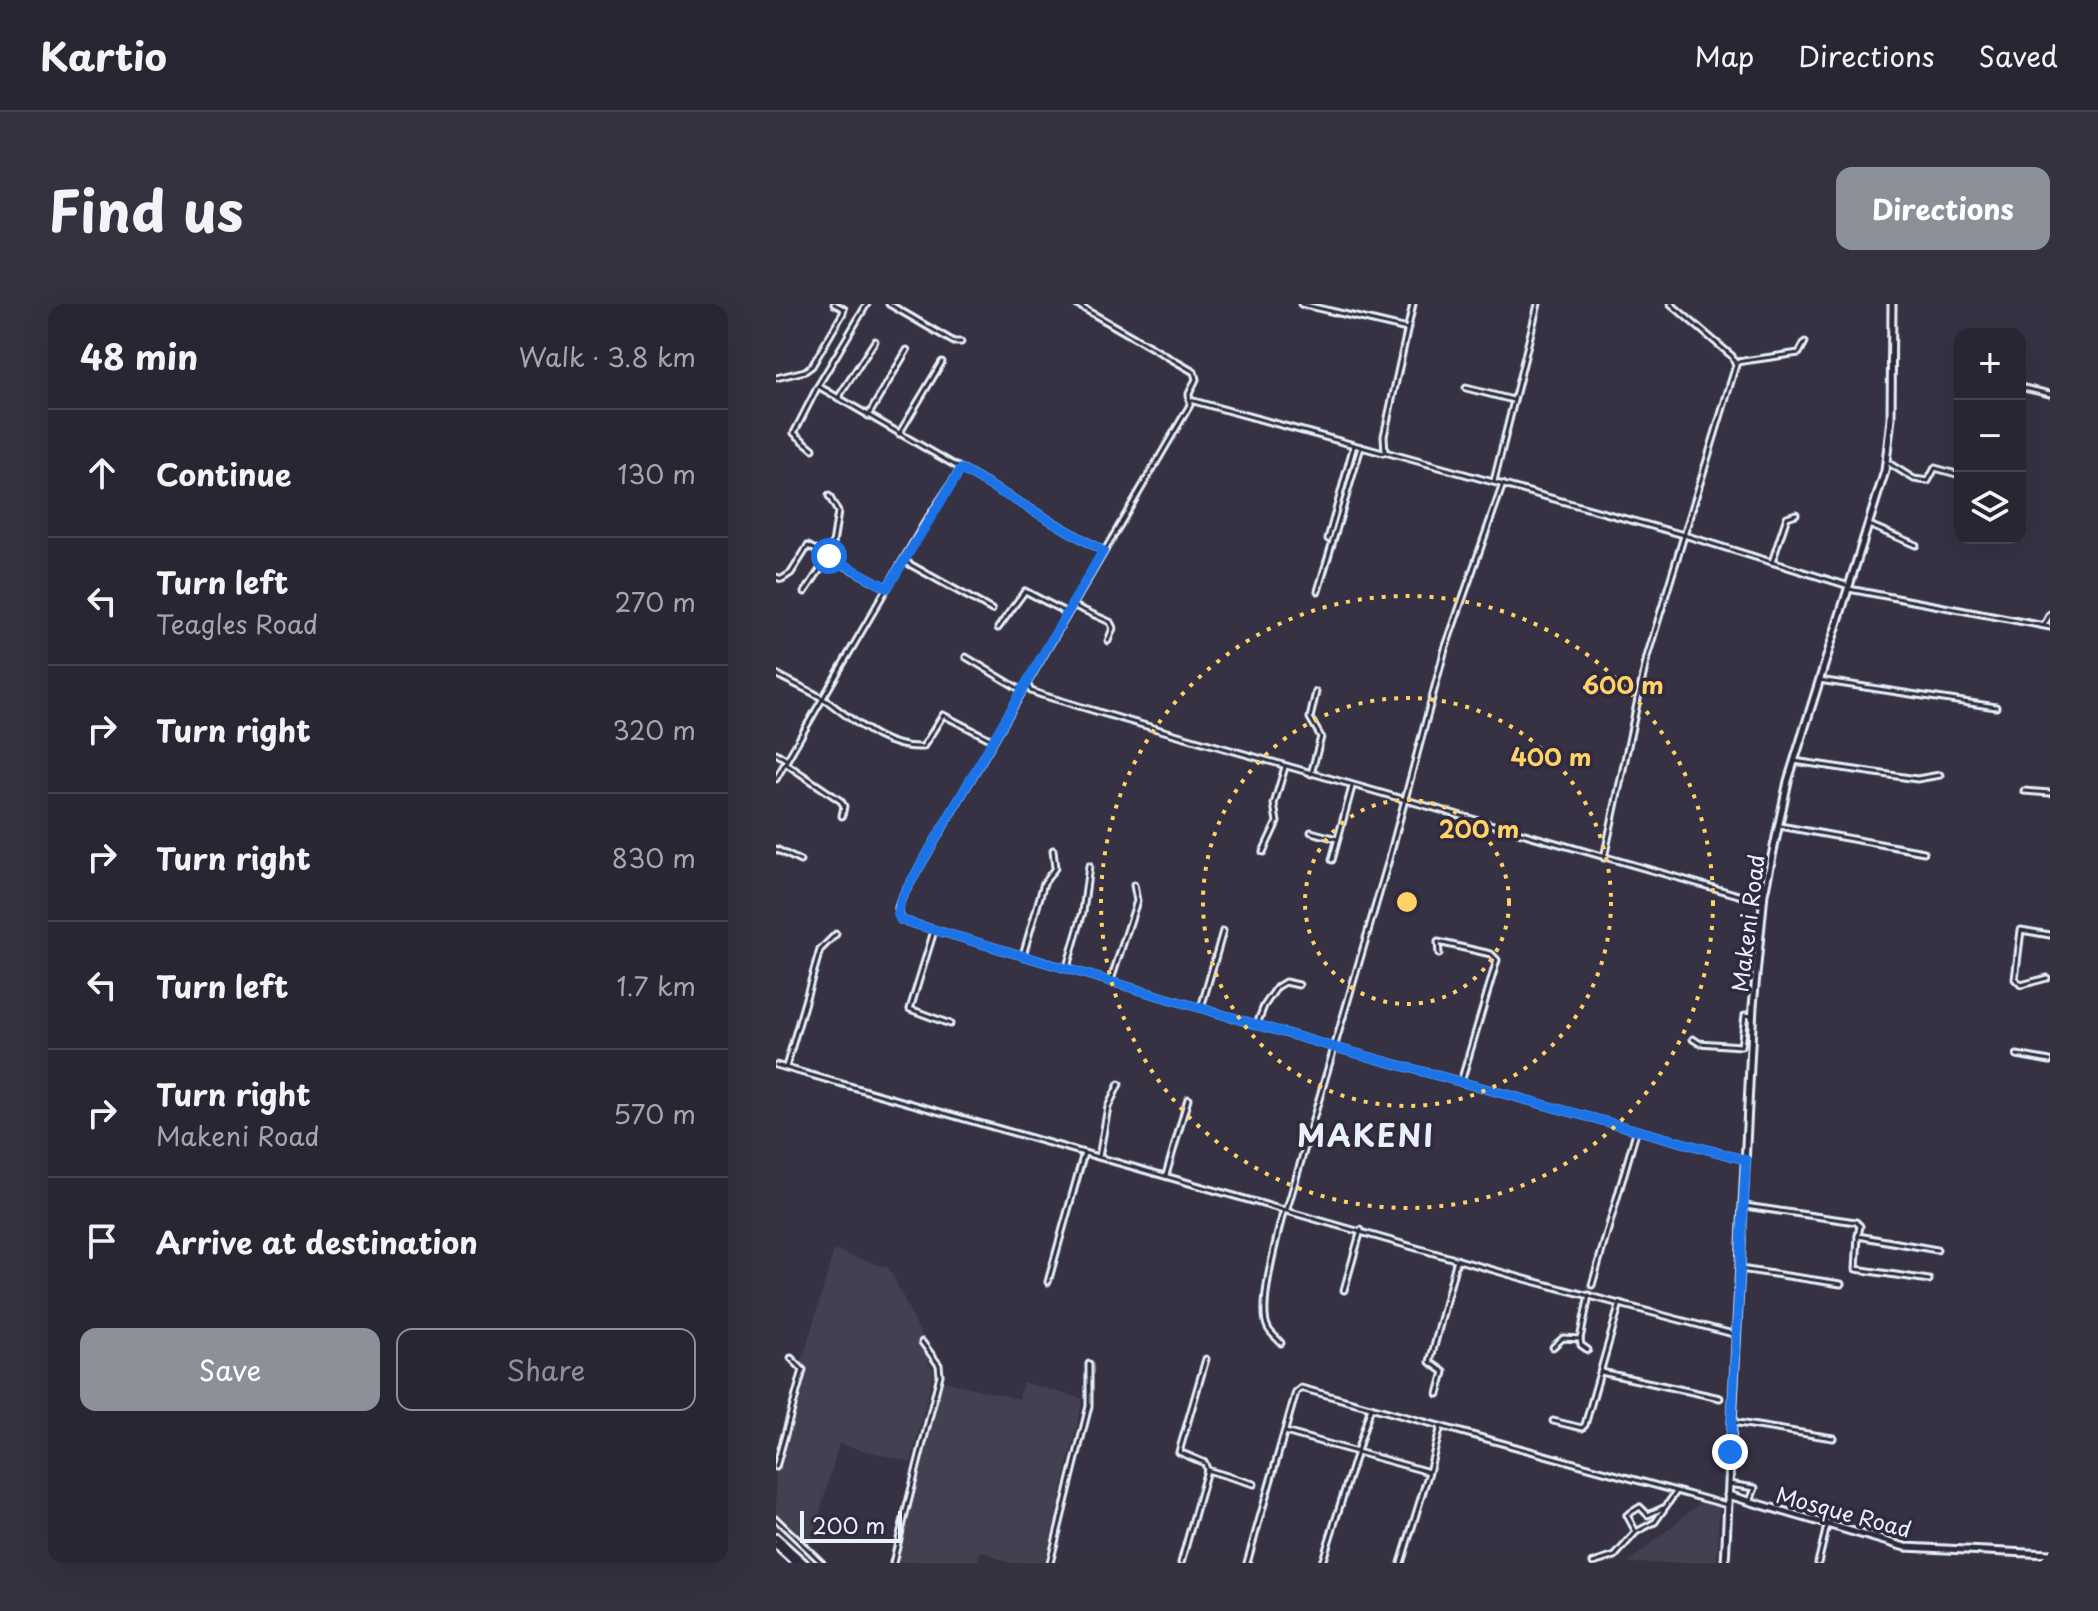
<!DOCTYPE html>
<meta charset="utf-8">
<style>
:root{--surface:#282633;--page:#34323f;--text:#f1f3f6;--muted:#a5a5ac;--line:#44434e;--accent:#8c9099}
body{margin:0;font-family:"Playpen Sans",sans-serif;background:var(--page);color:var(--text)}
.controls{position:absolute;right:24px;top:24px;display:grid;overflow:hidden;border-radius:16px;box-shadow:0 8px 32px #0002}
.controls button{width:72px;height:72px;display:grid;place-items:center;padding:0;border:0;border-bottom:2px solid var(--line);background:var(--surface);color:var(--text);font:40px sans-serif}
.scale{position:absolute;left:24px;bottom:20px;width:102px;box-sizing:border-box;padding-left:8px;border:4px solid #e8f1f8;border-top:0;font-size:22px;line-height:28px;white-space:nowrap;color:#e8f1f8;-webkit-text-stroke:6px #2f2a3d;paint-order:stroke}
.stop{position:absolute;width:24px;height:24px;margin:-18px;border:6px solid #1a73e8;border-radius:50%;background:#fff}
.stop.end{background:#1a73e8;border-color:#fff;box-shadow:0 2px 8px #0008}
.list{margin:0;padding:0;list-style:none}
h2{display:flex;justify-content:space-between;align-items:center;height:104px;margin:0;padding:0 32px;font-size:34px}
h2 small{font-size:26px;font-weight:400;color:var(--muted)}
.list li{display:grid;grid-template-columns:52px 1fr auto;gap:24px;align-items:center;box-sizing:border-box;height:128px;padding:0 32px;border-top:2px solid var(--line)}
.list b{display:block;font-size:30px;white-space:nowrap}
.list p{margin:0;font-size:26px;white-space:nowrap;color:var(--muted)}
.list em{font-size:26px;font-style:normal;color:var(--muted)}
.actions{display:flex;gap:16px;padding:24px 32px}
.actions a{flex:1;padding:18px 0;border:2px solid var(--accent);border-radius:16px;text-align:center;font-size:28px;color:var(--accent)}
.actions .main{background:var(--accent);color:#fff}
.icon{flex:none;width:44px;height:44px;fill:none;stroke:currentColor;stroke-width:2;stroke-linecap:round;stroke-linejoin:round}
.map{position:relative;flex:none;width:1274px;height:1259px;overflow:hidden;border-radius:16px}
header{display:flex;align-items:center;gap:48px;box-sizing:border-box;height:112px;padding:0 40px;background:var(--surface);border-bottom:2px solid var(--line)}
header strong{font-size:38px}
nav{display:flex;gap:44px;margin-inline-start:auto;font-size:28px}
.intro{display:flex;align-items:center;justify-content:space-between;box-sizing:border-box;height:192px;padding:0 48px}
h1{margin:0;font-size:56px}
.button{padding:20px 36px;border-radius:16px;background:var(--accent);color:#fff;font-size:28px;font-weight:700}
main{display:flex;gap:48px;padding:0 48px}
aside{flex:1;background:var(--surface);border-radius:16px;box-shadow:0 8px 32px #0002}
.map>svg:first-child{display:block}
</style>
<header>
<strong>Kartio</strong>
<nav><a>Map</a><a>Directions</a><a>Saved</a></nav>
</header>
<div class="intro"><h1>Find us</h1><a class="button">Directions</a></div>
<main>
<aside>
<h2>48 min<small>Walk · 3.8 km</small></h2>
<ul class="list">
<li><svg class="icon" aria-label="ahead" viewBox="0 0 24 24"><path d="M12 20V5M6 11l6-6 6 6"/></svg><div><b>Continue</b></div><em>130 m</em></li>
<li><svg class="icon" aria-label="left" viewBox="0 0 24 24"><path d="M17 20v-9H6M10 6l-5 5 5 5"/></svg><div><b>Turn left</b><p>Teagles Road</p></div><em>270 m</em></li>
<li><svg class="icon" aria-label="right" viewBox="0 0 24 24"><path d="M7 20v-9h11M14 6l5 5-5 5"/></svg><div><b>Turn right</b></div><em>320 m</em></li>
<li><svg class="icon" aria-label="right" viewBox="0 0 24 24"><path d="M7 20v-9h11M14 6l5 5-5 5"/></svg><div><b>Turn right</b></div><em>830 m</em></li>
<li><svg class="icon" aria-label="left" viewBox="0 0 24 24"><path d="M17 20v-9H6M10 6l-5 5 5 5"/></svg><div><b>Turn left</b></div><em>1.7 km</em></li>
<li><svg class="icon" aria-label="right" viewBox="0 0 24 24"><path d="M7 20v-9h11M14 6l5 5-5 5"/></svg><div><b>Turn right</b><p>Makeni Road</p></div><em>570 m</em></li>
<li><svg class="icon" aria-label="arrive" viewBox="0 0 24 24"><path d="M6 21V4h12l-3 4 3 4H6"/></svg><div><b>Arrive at destination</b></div></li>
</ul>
<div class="actions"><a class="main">Save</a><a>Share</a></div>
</aside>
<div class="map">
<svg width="1274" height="1259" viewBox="0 0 1274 1259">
<rect width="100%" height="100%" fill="#363244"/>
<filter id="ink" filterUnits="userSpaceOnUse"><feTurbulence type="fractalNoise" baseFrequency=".0125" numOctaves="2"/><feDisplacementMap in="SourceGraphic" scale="16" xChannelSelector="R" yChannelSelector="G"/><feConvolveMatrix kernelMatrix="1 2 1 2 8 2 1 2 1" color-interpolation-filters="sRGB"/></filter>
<g filter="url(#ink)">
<g fill="#433f51">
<path d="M58,946L113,964L154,1049L152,1059L158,1066L135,1158L63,1140L32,1250L0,1214V1170L17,1111L12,1107Z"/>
<path d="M164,1076L243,1095L247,1078L307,1095L269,1259H233L205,1247L201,1259L120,1258Z"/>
<path d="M926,1197L943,1201L941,1259H852Z"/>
</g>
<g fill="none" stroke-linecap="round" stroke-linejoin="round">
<defs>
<g id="street">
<path d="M91,0L42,82L327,247"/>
<path d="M113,0L178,38H185"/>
<path d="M300,0L418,68L420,75L413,90L414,101L125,595L122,604L125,616L557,743L970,856"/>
<path d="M525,0L631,25"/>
<path d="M637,0L608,132L609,148L908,231L1073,282"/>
<path d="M960,58L1023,49L1029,38"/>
<path d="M0,74L29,67L36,62L67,9L68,5L58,0"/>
<path d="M1244,83L1274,90"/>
<path d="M690,84L737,96"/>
<path d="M62,94L99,37"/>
<path d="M414,96L607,149"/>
<path d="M92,112L131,46"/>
<path d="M123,130L166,58"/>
<path d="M37,145L18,129L42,82"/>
<path d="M1111,158L1138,175L1152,177L1159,164L1184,171"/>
<path d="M718,177L762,0"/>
<path d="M53,192L62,208L55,252"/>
<path d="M1093,221L1140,241"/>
<path d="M552,235L578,141"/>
<path d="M128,257L216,306"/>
<path d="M996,258L1011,213L1020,210"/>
<path d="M0,273L6,275L15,269L32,242L111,284"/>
<path d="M1073,285L1274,323"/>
<path d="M542,287L585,143"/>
<path d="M29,288L53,252"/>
<path d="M296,301L334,318L337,324L332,337"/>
<path d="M1268,321L1274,310"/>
<path d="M222,324L249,287L291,309"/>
<path d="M190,353L245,386"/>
<path d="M0,370C17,380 39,388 55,400C83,421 111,445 147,443L167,411L216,436"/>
<path d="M1043,376L1220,403"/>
<path d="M251,380L255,387L266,391L346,415L987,598"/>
<path d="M0,449L11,456"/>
<path d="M1018,457L1141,475L1164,471"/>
<path d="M9,459L65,497L68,502L66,512"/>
<path d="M535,470L545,433L534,414L540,388"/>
<path d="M0,475L148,220L185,165"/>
<path d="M1248,487L1274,489"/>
<path d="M1004,522L1148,548"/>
<path d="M535,528L561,535"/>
<path d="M0,545L24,557"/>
<path d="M487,548L501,518L498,500L509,463"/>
<path d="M828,554L871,353L960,61L956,52L895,0"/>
<path d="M556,556L576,483"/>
<path d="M158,627L134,705L174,720"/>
<path d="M663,650L662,638L715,650L721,656L685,778"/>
<path d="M247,651L268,579L279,564L277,546"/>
<path d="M291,663L307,608L313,562"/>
<path d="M1271,674L1245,681L1239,675L1245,626L1274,631"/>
<path d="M335,676L361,597L358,581"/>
<path d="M425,704L447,627"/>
<path d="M481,720L488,702L501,683L509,678L523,681"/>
<path d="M917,735L923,739L965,742L969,711L976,712"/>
<path d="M1241,751L1274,757"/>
<path d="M0,761L749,975L961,1031"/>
<path d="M10,763L44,646L60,630"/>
<path d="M323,853L332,803L343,780"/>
<path d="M390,871L412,795"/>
<path d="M969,902L1080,918L1084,922L1082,932L1161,946"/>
<path d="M511,905L612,559L669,345L727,180"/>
<path d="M1082,932L1080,965L1153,976"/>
<path d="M964,965L1065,980"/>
<path d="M272,978L308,849"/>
<path d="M816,981L860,828"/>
<path d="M568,986L585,926"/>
<path d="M505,1039C501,1034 495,1030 492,1024C481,1004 502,929 508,905"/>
<path d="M777,1043L787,1034L804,1035"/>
<path d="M812,1046L805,1041L804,1035L813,991"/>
<path d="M430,1055L403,1148L429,1159L431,1166L478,1180"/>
<path d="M825,1068L944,1094"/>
<path d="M662,1090L668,1068L654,1058L681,955"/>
<path d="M777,1117L806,1124L809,1121L844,999"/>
<path d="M956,1118L1057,1134"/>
<path d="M509,1128L653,1168L625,1259"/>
<path d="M0,1163L27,1066L15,1054"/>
<path d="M653,1168L665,1122"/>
<path d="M953,1180L979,1184L974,1197"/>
<path d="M0,1215L46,1259"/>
<path d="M860,1228L851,1211L864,1203L872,1211L887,1204"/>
<path d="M117,1259L164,1071L163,1061L146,1038"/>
<path d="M274,1259L313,1102V1060"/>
<path d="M405,1259L431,1166"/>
<path d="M471,1259L520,1088L525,1084L951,1201"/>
<path d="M546,1259L595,1103"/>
<path d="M817,1259L839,1252L860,1228L879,1218L900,1188"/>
<path d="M1042,1259L1051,1222"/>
</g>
<g id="secondary">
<path d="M952,1191L1129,1243L1274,1250"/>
<path d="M949,1259L977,702L988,590L1012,477L1109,167L1115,114L1116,0"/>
</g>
<g id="primary">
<path d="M0,1234L28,1259"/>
<path d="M0,1241L20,1259"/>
</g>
</defs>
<use href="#street" stroke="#e8f1f8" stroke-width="9"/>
<use href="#secondary" stroke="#e8f1f8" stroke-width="11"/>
<use href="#primary" stroke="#e8f1f8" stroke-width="12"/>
<use href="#street" stroke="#2f2a3d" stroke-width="3"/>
<use href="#secondary" stroke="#2f2a3d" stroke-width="5"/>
<use href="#primary" stroke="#2f2a3d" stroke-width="6"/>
</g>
</g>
<g fill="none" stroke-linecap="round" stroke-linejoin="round" filter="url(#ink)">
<path stroke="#1a73e8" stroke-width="10" d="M53,252L111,284L185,165L327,247L125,595L122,611L125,616L557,743L970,856L954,1148"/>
</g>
<g fill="none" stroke="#ffd166" stroke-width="4" stroke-dasharray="4 8">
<circle cx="631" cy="598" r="102"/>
<circle cx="631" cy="598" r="204"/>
<circle cx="631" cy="598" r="306"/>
</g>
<g text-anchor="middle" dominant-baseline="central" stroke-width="7" stroke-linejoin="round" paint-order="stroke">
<g font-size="22" fill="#e8f1f8" stroke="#2f2a3d">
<text transform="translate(971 619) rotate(-83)">Makeni Road</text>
<text transform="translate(1068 1207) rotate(15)">Mosque Road</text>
</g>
<g font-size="30" font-weight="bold" letter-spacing="2" fill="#e8f1f8" stroke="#2f2a3d">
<text x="590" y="830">MAKENI</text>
</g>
</g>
<circle cx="631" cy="598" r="12" fill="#ffd166" stroke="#2f2a3d" stroke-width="4"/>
<g font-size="24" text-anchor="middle" font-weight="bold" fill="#ffd166" stroke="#2f2a3d" stroke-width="7" stroke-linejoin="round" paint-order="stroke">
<text x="847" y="390">600 m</text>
<text x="775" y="462">400 m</text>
<text x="703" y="534">200 m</text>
</g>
</svg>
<div class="controls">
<button>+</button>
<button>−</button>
<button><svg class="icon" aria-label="layers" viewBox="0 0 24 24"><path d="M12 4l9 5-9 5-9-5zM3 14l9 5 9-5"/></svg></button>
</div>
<div class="scale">200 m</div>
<div class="stop" style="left:53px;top:252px"></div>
<div class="stop end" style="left:954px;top:1148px"></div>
</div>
</main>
